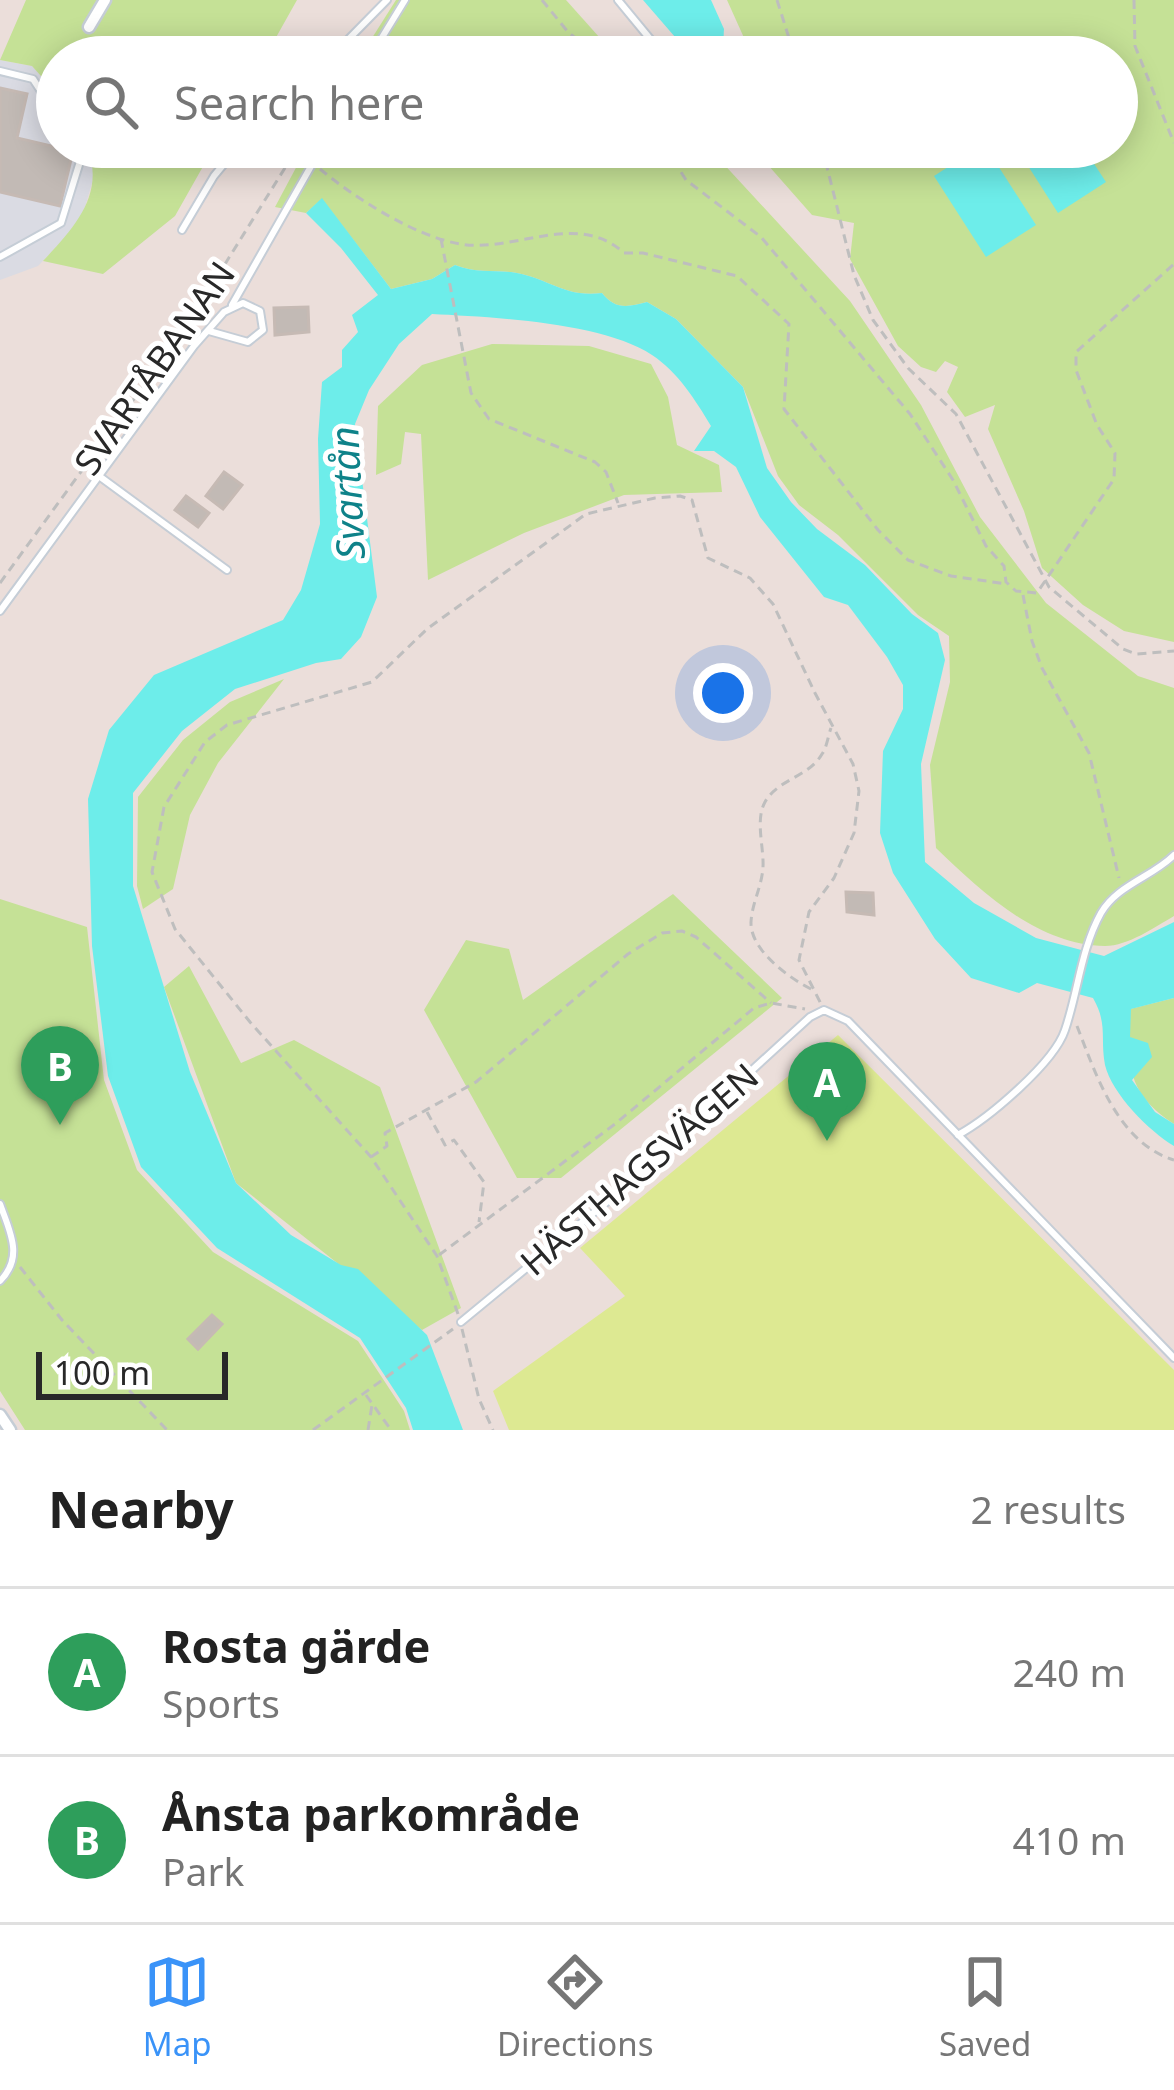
<!DOCTYPE html>
<meta charset="utf-8">
<style>
:root{--surface:#fff;--page:#f6f6f6;--text:#222;--muted:#767676;--line:#e0e0e0;--accent:#3a93f8}
body{margin:0;font-family:"Noto Sans",sans-serif;background:var(--page);color:var(--text)}
.scale{position:absolute;left:36px;bottom:30px;width:192px;box-sizing:border-box;padding-left:12px;border:6px solid #282828;border-top:0;font-size:33px;line-height:42px;white-space:nowrap;color:#282828;-webkit-text-stroke:9px #fff;paint-order:stroke}
.you{position:absolute;left:723px;top:693px;width:42px;height:42px;margin:-30px;border:9px solid #fff;border-radius:50%;background:#1a73e8;box-shadow:0 0 0 18px #1a73e833}
.badge{display:grid;place-items:center;width:78px;height:78px;border-radius:50%;background:var(--accent);color:#fff;font-size:39px;font-weight:700}
.pin{position:absolute;translate:-50% -99px;filter:drop-shadow(0 3px 6px #0008)}
.pin::after{content:'';position:absolute;top:63px;width:42px;height:36px;background:inherit;clip-path:polygon(0 0,100% 0,50% 100%)}
.list{margin:0;padding:0;list-style:none}
h2{display:flex;justify-content:space-between;align-items:center;height:156px;margin:0;padding:0 48px;font-size:51px}
h2 small{font-size:39px;font-weight:400;color:var(--muted)}
.list li{display:grid;grid-template-columns:78px 1fr auto;gap:36px;align-items:center;box-sizing:border-box;height:168px;padding:0 48px;border-top:3px solid var(--line)}
.list b{display:block;font-size:45px;white-space:nowrap}
.list p{margin:0;font-size:39px;white-space:nowrap;color:var(--muted)}
.list em{font-size:39px;font-style:normal;color:var(--muted)}
.icon{flex:none;width:66px;height:66px;fill:none;stroke:currentColor;stroke-width:2;stroke-linecap:round;stroke-linejoin:round}
.map{position:relative;flex:none;width:1174px;height:1430px;overflow:hidden}
.search{position:absolute;background:var(--surface);box-shadow:0 6px 30px #0003;left:36px;right:36px;top:36px;height:132px;display:flex;align-items:center;gap:30px;box-sizing:border-box;padding:0 42px;border-radius:66px;color:var(--muted);font-size:45px}
.sheet{height:492px;background:var(--surface)}
nav{display:flex;justify-content:space-around;align-items:center;box-sizing:border-box;height:168px;border-top:3px solid var(--line);background:var(--surface);font-size:33px;color:var(--muted)}
nav a{display:grid;justify-items:center;gap:6px}
nav .on{color:var(--accent)}
.map>svg:first-child{display:block}
</style>
<div class="map">
<svg width="1174" height="1430" viewBox="0 0 1174 1430">
<rect width="100%" height="100%" fill="#ebdeda"/>
<path fill="#dadbe3" d="M0,60L32,66L57,94V147H87L96,169L81,221L38,266L0,280Z"/>
<g fill="#c5e196">
<path d="M26,0H297L265,57H57V94L32,66L0,60Z"/>
<path d="M396,0H566L617,57H360Z"/>
<path d="M727,0H1174V642L1124,631L1083,605L1042,568L1024,511L988,429L995,405L965,417L947,392L958,367L945,361L936,372L921,367L898,346L850,259L854,223L812,215L752,147H1117V57H742L745,40Z"/>
<path d="M87,147H214L175,216L103,274L43,261C74,228 106,194 87,147Z"/>
<path d="M307,147H708L850,301L921,405L980,517L1046,603L1138,676L1174,688V916C1155,927 1128,946 1105,946C1037,945 982,892 936,848L930,765L950,682L949,636L918,615L838,535L799,505L778,476L743,387L676,319L647,302C628,307 615,310 602,293C563,298 548,277 511,272C491,270 476,273 455,265L432,279L391,289L322,199L306,213L275,207Z"/>
<path d="M492,344L589,346L651,364L668,397L677,445L719,465L722,492L624,495L524,533L428,580L421,434L405,432L401,464L376,475L378,406L422,365Z"/>
<path d="M284,679L218,763L190,815L173,889L143,909L137,886L138,797L183,740L230,702Z"/>
<path d="M673,894L782,998L561,1178H517L424,1010L466,940L509,949L523,1000Z"/>
<path d="M0,899L87,927L104,1080L137,1170L213,1252L358,1341L404,1411L410,1430H25L0,1391Z"/>
<path d="M189,966L241,1063L294,1040L380,1087L461,1308L422,1330L236,1183L164,987Z"/>
<path d="M1174,998V1124C1124,1091 1129,1065 1130,1009Z"/>
</g>
<path fill="#dde992" d="M838,1035L1174,1370V1430H509L493,1391L625,1296L580,1248Z"/>
<g fill="#6dedea">
<path d="M643,0H711L724,29L723,47L714,57H698L688,52Z"/>
<path d="M979,147H986L1036,225L986,257L934,176Z"/>
<path d="M1016,147H1083L1106,182L1058,213Z"/>
<path d="M322,198L391,289L432,279L455,265C476,273 491,270 511,272C548,277 563,298 602,293C615,310 628,307 647,302L676,319L743,387L767,468L791,502L817,529L865,565L912,614L938,633L945,660L921,764L925,862L974,903L1036,938L1104,956L1174,922V998L1131,1009L1130,1037L1148,1043L1152,1057L1132,1080L1155,1112L1174,1124V1146C1149,1131 1112,1094 1105,1065C1100,1038 1108,1024 1093,998L1037,983L1019,993L971,978L935,939L893,873L880,833L883,751L903,709V685L887,657L848,605L824,597L760,517L736,467L714,451H694L711,426C696,401 678,372 652,355C603,322 490,317 432,314L399,344L369,390L355,424L377,597L361,637L341,659L316,663L235,689L182,731L133,793V886L190,1072L236,1183L291,1235L341,1265L358,1269L427,1335L463,1430H413L406,1408L360,1338L217,1248L141,1167L108,1076L92,946L88,799L109,730L154,675L283,620L301,590L320,524L318,439L322,382L342,367V350L358,332L352,315L378,295L341,248L306,213Z"/>
</g>
<g fill="#c2bab5" stroke="#c6bab4" stroke-width="3">
<path d="M0,88L27,94L17,138L73,151L60,206L0,192Z"/>
<path d="M308,307L309,332L275,335L274,308Z"/>
<path d="M224,472L242,485L223,509L206,496Z"/>
<path d="M186,496L209,513L198,527L175,510Z"/>
<path d="M846,892L873,893L874,915L847,912Z"/>
<path d="M212,1315L222,1324L198,1349L188,1339Z"/>
</g>
<g fill="none" stroke-linecap="round" stroke-linejoin="round">
<defs>
<g id="lane">
<path d="M618,0L665,57"/>
<path d="M331,57L387,0"/>
<path d="M370,57L405,0"/>
<path d="M0,71L33,79L57,116"/>
<path d="M167,155L173,147"/>
<path d="M182,230L214,176L238,147"/>
<path d="M0,257L61,223L82,155L77,147"/>
<path d="M232,305L322,147"/>
<path d="M99,476L227,570"/>
<path d="M0,611L194,346L224,312L243,303L260,311L263,330L248,342L209,331"/>
<path d="M958,1135C989,1118 1054,1063 1065,1030C1078,992 1081,949 1101,913C1117,885 1152,877 1174,855"/>
<path d="M0,1204C10,1232 24,1257 0,1281"/>
<path d="M461,1322L620,1191L810,1017L824,1010L848,1021L1174,1358"/>
</g>
<g id="street">
<path d="M89,27L105,0"/>
<path d="M0,1415L10,1430"/>
</g>
</defs>
<use href="#lane" stroke="#c5cdd6" stroke-width="10"/>
<use href="#street" stroke="#c5cdd6" stroke-width="15"/>
<g stroke="#bebebe" stroke-width="3" stroke-dasharray="9 6" stroke-linecap="butt">
<path d="M542,0L568,32L599,57"/>
<path d="M777,0L795,57"/>
<path d="M1134,0L1135,46L1174,143"/>
<path d="M351,57L360,43"/>
<path d="M665,147L686,180L761,237L910,414L953,480L986,546L1004,566L1006,582L1016,591L1037,593L1114,479L1115,453L1097,425L1076,370V352L1174,264"/>
<path d="M822,147L854,275L873,320L908,368L956,414L1049,587L1123,649L1136,654L1174,651"/>
<path d="M320,169C355,198 414,236 460,244C515,253 577,210 624,253H643L737,276L789,324L784,409L878,530L908,560L951,576L1007,584"/>
<path d="M441,239L471,393L489,419L595,462L606,472L618,503"/>
<path d="M0,583L182,333L298,147"/>
<path d="M1023,595L1032,641L1042,668L1089,753L1119,878"/>
<path d="M811,989C789,978 750,950 751,922C752,903 762,886 763,867C764,847 755,820 765,802C778,779 809,777 822,754C827,747 828,736 831,728"/>
<path d="M1077,1026C1096,1075 1118,1143 1174,1160"/>
<path d="M427,1112L445,1145L454,1140L484,1182L479,1222"/>
<path d="M371,1157L387,1146L385,1133L476,1082L628,954L662,933L682,931L696,937L771,1003"/>
<path d="M439,1255L615,1124L754,1008L771,1003L805,1009"/>
<path d="M20,1267L62,1320L167,1430"/>
<path d="M458,1314L437,1256L371,1157L250,1022L175,929L152,872L164,807L205,742L227,725L372,682L427,629L586,514L655,498L680,496L692,500L708,558L750,578L773,604L815,693L853,764L859,791L854,833L834,878L809,912L799,960L821,1004"/>
<path d="M462,1329L479,1399L493,1430"/>
<path d="M366,1395L391,1430"/>
<path d="M313,1430L453,1329"/>
<path d="M368,1430L372,1405"/>
</g>
<use href="#lane" stroke="#fff" stroke-width="6"/>
<use href="#street" stroke="#fff" stroke-width="10"/>
</g>
<g text-anchor="middle" dominant-baseline="central" stroke-width="10" stroke-linejoin="round" paint-order="stroke">
<g font-size="36" fill="#282828" stroke="#fff">
<text transform="translate(154 368) rotate(-55)">SVARTÅBANAN</text>
<text transform="translate(639 1169) rotate(-41)">HÄSTHAGSVÄGEN</text>
</g>
<g font-size="39" font-style="italic" fill="#0e8289" stroke="#fff">
<text transform="translate(346 493) rotate(-93)">Svartån</text>
</g>
</g>
</svg>
<div class="scale">100 m</div>
<div class="you"></div>
<div class="pin badge" style="left:827px;top:1141px;background:#2e9e5b">A</div>
<div class="pin badge" style="left:60px;top:1125px;background:#2e9e5b">B</div>
<div class="search"><svg class="icon" aria-label="search" viewBox="0 0 24 24"><circle cx="10" cy="10" r="6"/><path d="M15 15l6 6"/></svg>Search here</div>
</div>
<section class="sheet">
<h2>Nearby<small>2 results</small></h2>
<ul class="list">
<li><span class="badge" style="background:#2e9e5b">A</span><div><b>Rosta gärde</b><p>Sports</p></div><em>240 m</em></li>
<li><span class="badge" style="background:#2e9e5b">B</span><div><b>Ånsta parkområde</b><p>Park</p></div><em>410 m</em></li>
</ul>
</section>
<nav>
<a class="on"><svg class="icon" aria-label="map" viewBox="0 0 24 24"><path d="M3 6l6-2 6 2 6-2v14l-6 2-6-2-6 2zM9 4v14M15 6v14"/></svg>Map</a>
<a><svg class="icon" aria-label="directions" viewBox="0 0 24 24"><path d="M12 3l9 9-9 9-9-9zM9 14v-3h6M13 9l2 2-2 2"/></svg>Directions</a>
<a><svg class="icon" aria-label="saved" viewBox="0 0 24 24"><path d="M7 4h10v16l-5-4-5 4z"/></svg>Saved</a>
</nav>
